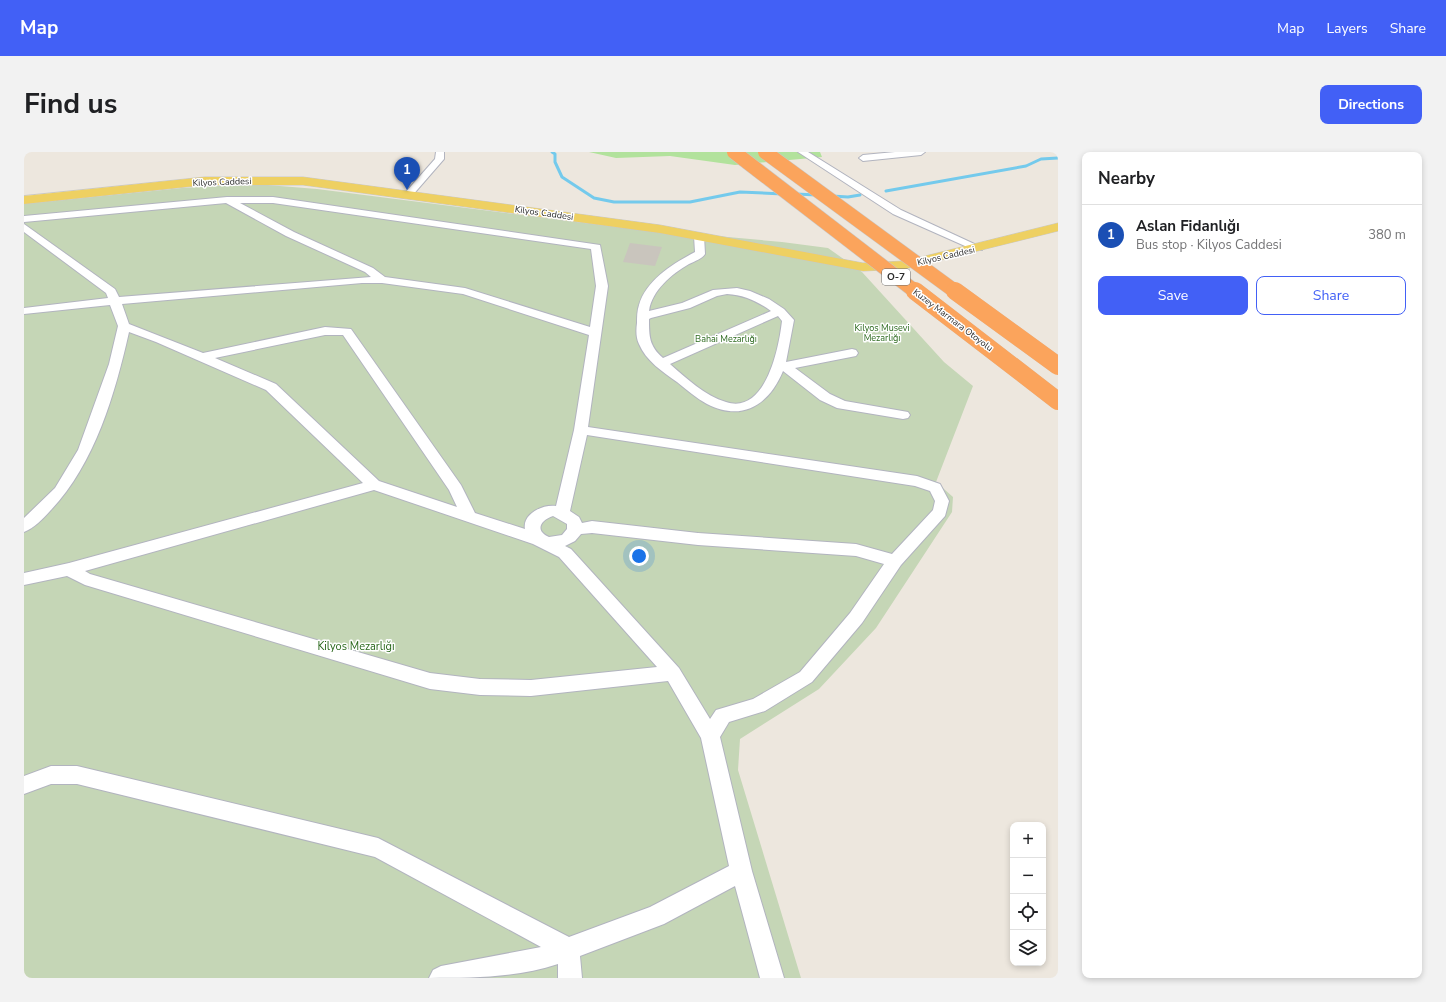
<!DOCTYPE html>
<meta charset="utf-8">
<style>
:root{--surface:#fff;--page:#f2f2f2;--text:#202124;--muted:#757577;--line:#e0e0e0;--accent:#4260f6}
body{margin:0;font-family:"Nunito Sans",sans-serif;background:var(--page);color:var(--text)}
.controls{position:absolute;right:12px;bottom:12px;display:grid;overflow:hidden;border-radius:8px;box-shadow:0 2px 6px #0003}
.controls button{width:36px;height:36px;display:grid;place-items:center;padding:0;border:0;border-bottom:1px solid var(--line);background:var(--surface);color:var(--text);font:20px sans-serif}
.you{position:absolute;left:615px;top:404px;width:14px;height:14px;margin:-10px;border:3px solid #fff;border-radius:50%;background:#1a73e8;box-shadow:0 0 0 6px #1a73e833}
.badge{display:grid;place-items:center;width:26px;height:26px;border-radius:50%;background:var(--accent);color:#fff;font-size:13px;font-weight:700}
.pin{position:absolute;translate:-50% -33px;filter:drop-shadow(0 1px 2px #0008)}
.pin::after{content:'';position:absolute;top:21px;width:14px;height:12px;background:inherit;clip-path:polygon(0 0,100% 0,50% 100%)}
.list{margin:0;padding:0;list-style:none}
h2{display:flex;justify-content:space-between;align-items:center;height:52px;margin:0;padding:0 16px;font-size:17px}
h2 small{font-size:13px;font-weight:400;color:var(--muted)}
.list li{display:grid;grid-template-columns:26px 1fr auto;gap:12px;align-items:center;box-sizing:border-box;height:60px;padding:0 16px;border-top:1px solid var(--line)}
.list b{display:block;font-size:15px;white-space:nowrap}
.list p{margin:0;font-size:13px;white-space:nowrap;color:var(--muted)}
.list em{font-size:13px;font-style:normal;color:var(--muted)}
.actions{display:flex;gap:8px;padding:12px 16px}
.actions a{flex:1;padding:9px 0;border:1px solid var(--accent);border-radius:8px;text-align:center;font-size:14px;color:var(--accent)}
.actions .main{background:var(--accent);color:#fff}
.icon{flex:none;width:22px;height:22px;fill:none;stroke:currentColor;stroke-width:2;stroke-linecap:round;stroke-linejoin:round}
.map{position:relative;flex:none;width:1034px;height:826px;overflow:hidden;border-radius:8px}
header{display:flex;align-items:center;gap:24px;box-sizing:border-box;height:56px;padding:0 20px;background:var(--accent);color:#fff}
header strong{font-size:19px}
nav{display:flex;gap:22px;margin-inline-start:auto;font-size:14px}
.intro{display:flex;align-items:center;justify-content:space-between;box-sizing:border-box;height:96px;padding:0 24px}
h1{margin:0;font-size:28px}
.button{padding:10px 18px;border-radius:8px;background:var(--accent);color:#fff;font-size:14px;font-weight:700}
main{display:flex;gap:24px;padding:0 24px}
aside{flex:1;background:var(--surface);border-radius:8px;box-shadow:0 2px 6px #0003}
.map>svg:first-child{display:block}
</style>
<header>
<strong>Map</strong>
<nav><a>Map</a><a>Layers</a><a>Share</a></nav>
</header>
<div class="intro"><h1>Find us</h1><a class="button">Directions</a></div>
<main>
<div class="map">
<svg width="1034" height="826" viewBox="0 0 1034 826">
<rect width="100%" height="100%" fill="#ede7de"/>
<path fill="#b2e29c" d="M565,0H796L798,5L711,13L646,4L592,6Z"/>
<path fill="#c5d6b6" d="M231,32L293,37L592,75L758,90L804,96L838,120L920,210L949,234L912,330L929,345L928,360L852,476L795,537L716,587L714,618L777,826H0V52L158,36Z"/>
<g fill="none" stroke-linecap="round" stroke-linejoin="round">
<g stroke="#74caec" stroke-width="3">
<path d="M528,0L531,2V10L538,25L570,46L590,50H666L716,40L759,42"/>
<path d="M862,39L1002,14L1017,7L1034,6"/>
<path d="M772,42L793,43"/>
<path d="M808,44L824,45L836,43"/>
</g>
</g>
<path fill="#c9c5bd" d="M606,91L638,95L631,114L599,110Z"/>
<g fill="none" stroke-linecap="round" stroke-linejoin="round">
<defs>
<g id="minor">
<path d="M412,0H420V7L387,45H381L379,43L381,41L411,7Z"/>
<path d="M774,0H784L877,58L959,96L958,98H950L869,62Z"/>
<path d="M871,0H901L897,3L839,9L835,6L839,3Z"/>
<path d="M203,45H249L576,93L584,134L564,275L893,324L916,332L925,349L921,364L877,413L838,471L788,530L741,559L705,570L696,585L728,719L760,826H736L711,734L640,772L556,804L558,826H534V812C492,826 449,826 405,826L409,818L417,814L517,795L351,705L53,632H27L0,642V624L27,614H53L354,686L545,785L626,755L705,714L677,586L644,529L507,544L456,543L406,537L61,433L43,424L0,433V421L45,411L339,331L242,238L132,190L105,180C91,242 71,312 26,359C19,367 10,376 0,380V366L31,336L54,298L85,212L94,174L86,153L0,162V156L84,146L82,141L0,80V72L91,137L95,145L347,125L341,120L262,84L202,51L0,70V64ZM216,51H249L567,97L572,134L566,175L441,136L361,125L349,116L270,80ZM338,131H358L439,142L565,183L550,278L532,354C519,352 498,362 501,377L451,361L437,333L327,177L301,175L179,201L105,172L98,152ZM301,183H319L425,338L433,355L355,329L252,232L191,206ZM563,283L891,334L906,339L911,349L909,358L868,402L832,392L674,381L568,369L558,371L555,365L546,359ZM350,338L509,392L535,405L633,515L507,528L456,527L406,521L66,422L61,419ZM529,364L543,372V377L538,383L525,385C510,378 517,368 529,364ZM568,381L674,393L832,404L860,412L826,461L776,520L729,547L692,558L686,567L655,516L547,397L541,394L551,389L557,382Z"/>
<path d="M675,81L680,84L681,102C678,107 671,109 665,112C648,122 628,138 625,159L658,151L689,138L713,136L726,139L745,147L760,157L770,168L762,210L828,197L832,198L834,201L832,204L771,216L806,242L821,249L884,260L886,263L884,266L879,267L813,256L796,248L759,219C745,253 718,270 683,252C672,246 663,238 653,230C639,220 622,209 615,192C612,186 612,178 613,171C613,165 613,159 615,153C622,128 650,111 671,100L670,84ZM703,142C720,143 733,149 747,159L639,206C625,194 625,184 625,167L627,166L666,156L693,144ZM754,164L758,169C755,195 742,263 702,250C681,244 662,226 646,212Z"/>
</g>
<path id="major" d="M181,25H279L636,73L839,111L881,109L1034,71V79L881,117L839,119L636,81L279,33H181L0,52V44Z"/>
</defs>
<use href="#minor" stroke="#b2b4bf" stroke-width="2"/>
<use href="#major" stroke="#c8c8c8" stroke-width="1"/>
<use href="#minor" fill="#fff" fill-rule="evenodd"/>
<use href="#major" fill="#eed062" fill-rule="evenodd"/>
<defs>
<g id="highway-bridge-far1">
<path d="M710,0L892,140"/>
<path d="M741,0L932,140"/>
</g>
<g id="highway-bridge">
<path d="M891,139L1034,249"/>
<path d="M931,139L1034,214"/>
</g>
</defs>
<use href="#highway-bridge-far1" stroke="#c8c8c8" stroke-width="15" stroke-linecap="butt"/>
<use href="#highway-bridge" stroke="#c8c8c8" stroke-width="18" stroke-linecap="butt"/>
<use href="#highway-bridge-far1" stroke="#fba45c" stroke-width="14"/>
<use href="#highway-bridge" stroke="#fba45c" stroke-width="18"/>
</g>
<g text-anchor="middle" dominant-baseline="central" stroke-width="3" stroke-linejoin="round" paint-order="stroke">
<g font-size="9" fill="#2c2c2c" stroke="#fff">
<text transform="translate(198 30) rotate(-2)">Kilyos Caddesi</text>
<text transform="translate(520 61) rotate(8)">Kilyos Caddesi</text>
<text transform="translate(922 104) rotate(-13)">Kilyos Caddesi</text>
<text transform="translate(929 168) rotate(37)">Kuzey Marmara Otoyolu</text>
</g>
<g font-size="9" fill="#2a681c" stroke="#fff">
<text x="858" y="176">Kilyos Musevi<tspan x="858" dy="10">Mezarlığı</tspan></text>
<text x="702" y="187">Bahai Mezarlığı</text>
</g>
<rect fill="#fff" stroke="#6b6b6b" stroke-width="1" x="858" y="117" width="28" height="16" rx="3"/>
<g font-size="10" font-weight="bold" fill="#2c2c2c">
<text x="872" y="125">O-7</text>
</g>
<g font-size="11" fill="#2a681c" stroke="#fff">
<text x="332" y="494">Kilyos Mezarlığı</text>
</g>
</g>
</svg>
<div class="controls">
<button>+</button>
<button>−</button>
<button><svg class="icon" aria-label="locate" viewBox="0 0 24 24"><circle cx="12" cy="12" r="6"/><path d="M12 2v4M12 18v4M2 12h4M18 12h4"/></svg></button>
<button><svg class="icon" aria-label="layers" viewBox="0 0 24 24"><path d="M12 4l9 5-9 5-9-5zM3 14l9 5 9-5"/></svg></button>
</div>
<div class="you"></div>
<div class="pin badge" style="left:383px;top:38px;background:#1a4fb4">1</div>
</div>
<aside>
<h2>Nearby<small></small></h2>
<ul class="list">
<li><span class="badge" style="background:#1a4fb4">1</span><div><b>Aslan Fidanlığı</b><p>Bus stop · Kilyos Caddesi</p></div><em>380 m</em></li>
</ul>
<div class="actions"><a class="main">Save</a><a>Share</a></div>
</aside>
</main>
